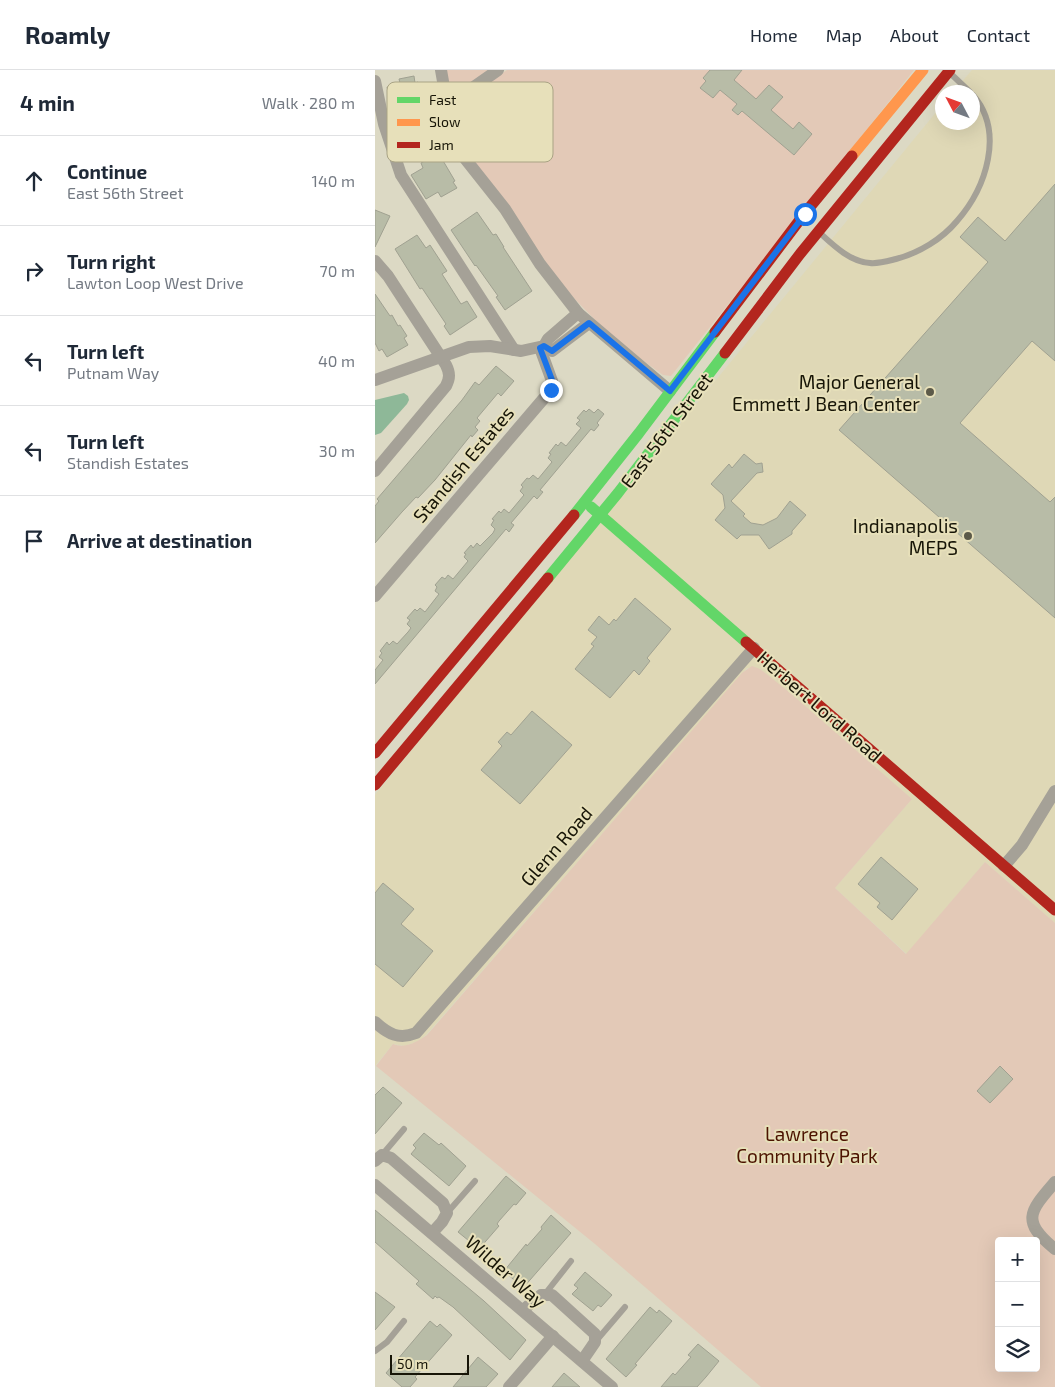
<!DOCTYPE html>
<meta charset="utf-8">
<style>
:root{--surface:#fff;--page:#f2f2f3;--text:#1f2937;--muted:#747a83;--line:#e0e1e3}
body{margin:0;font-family:"Exo 2",sans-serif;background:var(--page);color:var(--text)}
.controls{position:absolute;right:15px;bottom:15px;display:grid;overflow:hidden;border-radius:5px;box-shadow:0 5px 20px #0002}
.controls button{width:45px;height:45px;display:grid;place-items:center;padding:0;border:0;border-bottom:1px solid var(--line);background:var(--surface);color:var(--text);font:25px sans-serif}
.compass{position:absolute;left:560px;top:15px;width:45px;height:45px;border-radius:50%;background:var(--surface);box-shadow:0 5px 20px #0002;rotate:311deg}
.scale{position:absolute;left:15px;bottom:12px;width:79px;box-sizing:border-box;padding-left:5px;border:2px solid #171507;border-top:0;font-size:14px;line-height:18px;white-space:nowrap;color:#171507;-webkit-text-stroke:4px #e7e0ba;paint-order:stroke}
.stop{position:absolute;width:15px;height:15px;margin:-11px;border:4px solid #1a73e8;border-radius:50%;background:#fff}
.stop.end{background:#1a73e8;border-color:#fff;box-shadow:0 1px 5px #0008}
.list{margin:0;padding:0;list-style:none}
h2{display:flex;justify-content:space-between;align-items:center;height:65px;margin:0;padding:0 20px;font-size:21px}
h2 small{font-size:16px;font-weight:400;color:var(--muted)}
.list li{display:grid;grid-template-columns:32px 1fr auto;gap:15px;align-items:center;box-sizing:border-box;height:90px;padding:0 20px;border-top:1px solid var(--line)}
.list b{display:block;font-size:19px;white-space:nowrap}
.list p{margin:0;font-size:16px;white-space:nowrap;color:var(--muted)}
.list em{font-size:16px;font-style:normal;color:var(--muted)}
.icon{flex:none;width:28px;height:28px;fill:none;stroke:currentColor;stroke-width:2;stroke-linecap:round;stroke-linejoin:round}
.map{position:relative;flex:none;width:680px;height:1317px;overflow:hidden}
header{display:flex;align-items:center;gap:30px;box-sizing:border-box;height:70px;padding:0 25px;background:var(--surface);border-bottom:1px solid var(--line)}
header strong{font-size:24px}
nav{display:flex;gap:28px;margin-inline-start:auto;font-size:18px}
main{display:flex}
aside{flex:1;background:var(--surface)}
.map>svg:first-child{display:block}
</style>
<header>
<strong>Roamly</strong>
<nav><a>Home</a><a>Map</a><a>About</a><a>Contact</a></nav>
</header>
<main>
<aside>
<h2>4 min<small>Walk · 280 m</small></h2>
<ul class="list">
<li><svg class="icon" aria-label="ahead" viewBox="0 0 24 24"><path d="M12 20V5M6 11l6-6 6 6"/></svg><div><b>Continue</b><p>East 56th Street</p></div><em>140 m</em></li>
<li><svg class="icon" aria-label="right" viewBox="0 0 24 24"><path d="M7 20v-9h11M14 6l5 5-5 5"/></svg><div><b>Turn right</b><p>Lawton Loop West Drive</p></div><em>70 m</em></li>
<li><svg class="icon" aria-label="left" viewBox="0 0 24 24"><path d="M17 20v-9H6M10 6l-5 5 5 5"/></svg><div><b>Turn left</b><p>Putnam Way</p></div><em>40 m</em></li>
<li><svg class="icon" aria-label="left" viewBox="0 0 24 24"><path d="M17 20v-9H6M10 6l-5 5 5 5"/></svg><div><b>Turn left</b><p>Standish Estates</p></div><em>30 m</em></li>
<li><svg class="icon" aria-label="arrive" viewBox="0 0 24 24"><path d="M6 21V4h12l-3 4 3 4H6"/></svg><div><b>Arrive at destination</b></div></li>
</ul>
</aside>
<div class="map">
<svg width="680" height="1317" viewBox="0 0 680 1317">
<rect width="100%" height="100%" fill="#dcd9c4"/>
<path fill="#dfd8b6" d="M597,0H680V853L610,792L532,884L460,818L537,729L385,599L372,598L51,965L44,971L30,976L18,974L0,996V725L567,35L568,52H598V22H578Z"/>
<g fill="#e3c9b7" fill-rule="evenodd">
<path d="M66,0H123L73,45Z"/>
<path d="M132,0H539L296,306L288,305L266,289L226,256L191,220L88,78L79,47L90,29Z"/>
<path d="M377,596L385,599L414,622L537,729L460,818L531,884L610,792L680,853V1317H386L220,1174L1,996L18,974C30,979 42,972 52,965L367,603ZM624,1171H661V1298H624Z"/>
</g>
<path fill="#8eb898" d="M29,323L33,326L34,330L32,334L6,363L0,365V330Z"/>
<g fill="#b8bca7" stroke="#a0a191">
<path d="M335,0H367L359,10L381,29L394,15L408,27L396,40L418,59L424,52L437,64L419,85L367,41L363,45L357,40L362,34L345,20L338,28L325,18L331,11L328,8Z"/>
<path d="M39,6L40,13L43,12L47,31L44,32L45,38L32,41V37L17,39L12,17L23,15L25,13L24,9Z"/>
<path d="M62,84L65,90L67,89L80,111L78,112L82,118L66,127L63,122L51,129L36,105L48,98L46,93Z"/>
<path d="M680,114V291L657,271L585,353L675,432L680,427V548L464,360L613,192L585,167L603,147L630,171Z"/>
<path d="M0,140L15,146L0,177Z"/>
<path d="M102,142L118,165L121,164L129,177H128L157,221L130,240L121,227L123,226L101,195L100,196L76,160Z"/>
<path d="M42,165L51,178L55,175L72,201L67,204L86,234L92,231L102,247L75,265L69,256L71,254L47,218L45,219L20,179Z"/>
<path d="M0,224L15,246L17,245L23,256L25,255L32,266L29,268L33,275L12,287L7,279L4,281L0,273Z"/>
<path d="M121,296L139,311L126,326L123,323L102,348L105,351L100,357L103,360L97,367L96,365L60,410L43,428L41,427L27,442L0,473V436L4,431L2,429L87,330L100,312L104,315Z"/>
<path d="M214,339L219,343L223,339L229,344L222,353L224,355L219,361L216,359L165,420L168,422L162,429L159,426L136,453L139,455L134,462L131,459L0,614V600L8,590L4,587L7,583L5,581L12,572L14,575L18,571L22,574L33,562L36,558L32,554L35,550L32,548L40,539L42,541L45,538L50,542L64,524L60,521L62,517L60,515L67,507L70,509L73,505L78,509L93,491L89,487L91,484L89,483L96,475L98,478L102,473L105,476L118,463L120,459L116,455L119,450L117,449L124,441L126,443L129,439L134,443L149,425L145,421L148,417L146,415L152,408L154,409L158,405L163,409L177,392L173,388L176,384L174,383L181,374L183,376L186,372L191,376L206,358L201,354L205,350L202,348L209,340L211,342Z"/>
<path d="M369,384L381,394L387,393L388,402L382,403L356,431L370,444L368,446L376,453L388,455L402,448L415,431L431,445L417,461V464L394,479L384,465H366L362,469L340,450L350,438L348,425L336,414L354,394L357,398Z"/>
<path d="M260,528L296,559L272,588L275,591L264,605L259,600L235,628L200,599L219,576L216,574L222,567L213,560L224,546L234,555L239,549L241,551Z"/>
<path d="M157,641L197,675L145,734L106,700L127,676L123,672L132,662L136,665Z"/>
<path d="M506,787L543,819L517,850L502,837L505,833L483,814Z"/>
<path d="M8,813L39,839L26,854L58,881L28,917L0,894V823Z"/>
<path d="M625,996L638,1009L615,1033L602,1021Z"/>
<path d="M8,1017L27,1033L0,1064V1025Z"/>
<path d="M49,1063L64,1075L66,1073L91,1096L74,1116L36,1084L41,1078L38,1075Z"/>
<path d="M131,1106L151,1123L141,1135L139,1134L124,1151L122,1154L124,1156L104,1179L83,1162Z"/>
<path d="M0,1140L109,1231L151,1270L135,1290L78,1237L64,1227L62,1228L60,1226L58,1229L41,1214L44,1211L0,1172Z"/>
<path d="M176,1145L196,1163L148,1218L129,1201L151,1174L152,1176L167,1159L166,1157Z"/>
<path d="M210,1202L237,1225L226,1237L223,1235L218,1241L197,1224L203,1218L199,1215Z"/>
<path d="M0,1222L20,1237L0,1260Z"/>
<path d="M275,1237L282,1243L284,1240L297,1251L260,1294L262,1295L251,1307L231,1289Z"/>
<path d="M55,1251L62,1257L65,1254L77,1265L40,1307L42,1309L35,1317H27L11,1303Z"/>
<path d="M323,1274L344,1291L331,1307L322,1317H286L298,1303L300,1305L316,1287L313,1285Z"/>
<path d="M103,1287L123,1304L111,1317H78Z"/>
<path d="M189,1303L205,1317H177Z"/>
</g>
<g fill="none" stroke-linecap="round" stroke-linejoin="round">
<g stroke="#a5a197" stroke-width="6">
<path d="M576,4L595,22"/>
<path d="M18,78L67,52L72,46"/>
<path d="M446,164C459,176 476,192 495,193C503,194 513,191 521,189C544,183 567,169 582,151C611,118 630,62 598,25"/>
<path d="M7,1085L29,1059"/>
<path d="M72,1143L100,1111"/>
<path d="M170,1224L196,1191"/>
<path d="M221,1271L250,1237"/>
<path d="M0,1281L12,1272L29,1251"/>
</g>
<g stroke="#a5a197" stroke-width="12">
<path d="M66,0L76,57L82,74L88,86L130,139L165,194L203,243L295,321"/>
<path d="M0,11L9,54L26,105L139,280"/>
<path d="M73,45L86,26L123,0"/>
<path d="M0,191L13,206L71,295C75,303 75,308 71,316L0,401"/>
<path d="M169,276L177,281L214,253"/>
<path d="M0,310L94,277L115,276L146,281L169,276L173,269L203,243"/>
<path d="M0,526L176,320L177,311L165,278"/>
<path d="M629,796L647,775L680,721"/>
<path d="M0,952C13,964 24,970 41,963L379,578"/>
<path d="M0,1091L7,1085L16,1088L68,1133L72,1143L67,1152L57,1163"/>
<path d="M680,1112C655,1141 645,1151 680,1179"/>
<path d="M0,1115L237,1317"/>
<path d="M148,1240L166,1225H177L220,1264V1272L207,1291"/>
<path d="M134,1317L178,1266"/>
</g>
<g stroke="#63d668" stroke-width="11">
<path d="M216,437L371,572"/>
<path d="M199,445L264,363L340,262"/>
<path d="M173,508L243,423L350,283"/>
</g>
<path stroke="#ff974d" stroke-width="11" d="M477,86L548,0"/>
<g stroke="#b3261e" stroke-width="11">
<path d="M340,262L430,143L477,86"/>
<path d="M350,283L425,184L575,0"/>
<path d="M371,572L680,840"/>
<path d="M0,683L199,445"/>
<path d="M0,715L173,508"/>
</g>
</g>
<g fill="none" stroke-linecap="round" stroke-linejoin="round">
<path stroke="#1a73e8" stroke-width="6" d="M176,320L177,310L165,278L169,276L177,281L214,253L295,321L430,144"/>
</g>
<g fill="#5c5a49" stroke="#e7e0ba" stroke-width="2">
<circle cx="555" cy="322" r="5"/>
<circle cx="593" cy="466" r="5"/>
</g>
<g text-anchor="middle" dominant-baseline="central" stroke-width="4" stroke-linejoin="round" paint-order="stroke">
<g font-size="19" fill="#171507" stroke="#e7e0ba" text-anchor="end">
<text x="545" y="311">Major General<tspan x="545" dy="22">Emmett J Bean Center</tspan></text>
<text x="583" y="455">Indianapolis<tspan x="583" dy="22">MEPS</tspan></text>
</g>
<g font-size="19" fill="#171507" stroke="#e7e0ba">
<text transform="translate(291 360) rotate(-53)">East 56th Street</text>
<text transform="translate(88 394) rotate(-50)">Standish Estates</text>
<text transform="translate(445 636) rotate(41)">Herbert Lord Road</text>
<text transform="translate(181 776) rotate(-49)">Glenn Road</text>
<text transform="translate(131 1201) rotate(41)">Wilder Way</text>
</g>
<g font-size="19" fill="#4c1300" stroke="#e7e0ba">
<text x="432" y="1063">Lawrence<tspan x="432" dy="22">Community Park</tspan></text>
</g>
</g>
<rect x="12" y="12" width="166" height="80" rx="8" fill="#e7e0ba" stroke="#a9a384" stroke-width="1"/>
<rect x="22" y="27" width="23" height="6" fill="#63d668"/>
<rect x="22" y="49" width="23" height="7" fill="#ff974d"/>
<rect x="22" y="72" width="23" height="6" fill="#b3261e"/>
<g font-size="14" fill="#171507">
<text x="54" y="35">Fast</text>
<text x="54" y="57">Slow</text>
<text x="54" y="80">Jam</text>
</g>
</svg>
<div class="controls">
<button>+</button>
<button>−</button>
<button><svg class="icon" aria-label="layers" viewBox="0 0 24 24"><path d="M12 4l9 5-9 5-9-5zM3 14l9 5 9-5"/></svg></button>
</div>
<svg class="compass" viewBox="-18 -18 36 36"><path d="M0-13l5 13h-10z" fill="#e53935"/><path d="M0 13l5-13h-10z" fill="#747a83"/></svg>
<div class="scale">50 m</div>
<div class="stop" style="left:430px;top:144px"></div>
<div class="stop end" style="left:176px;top:320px"></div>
</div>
</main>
